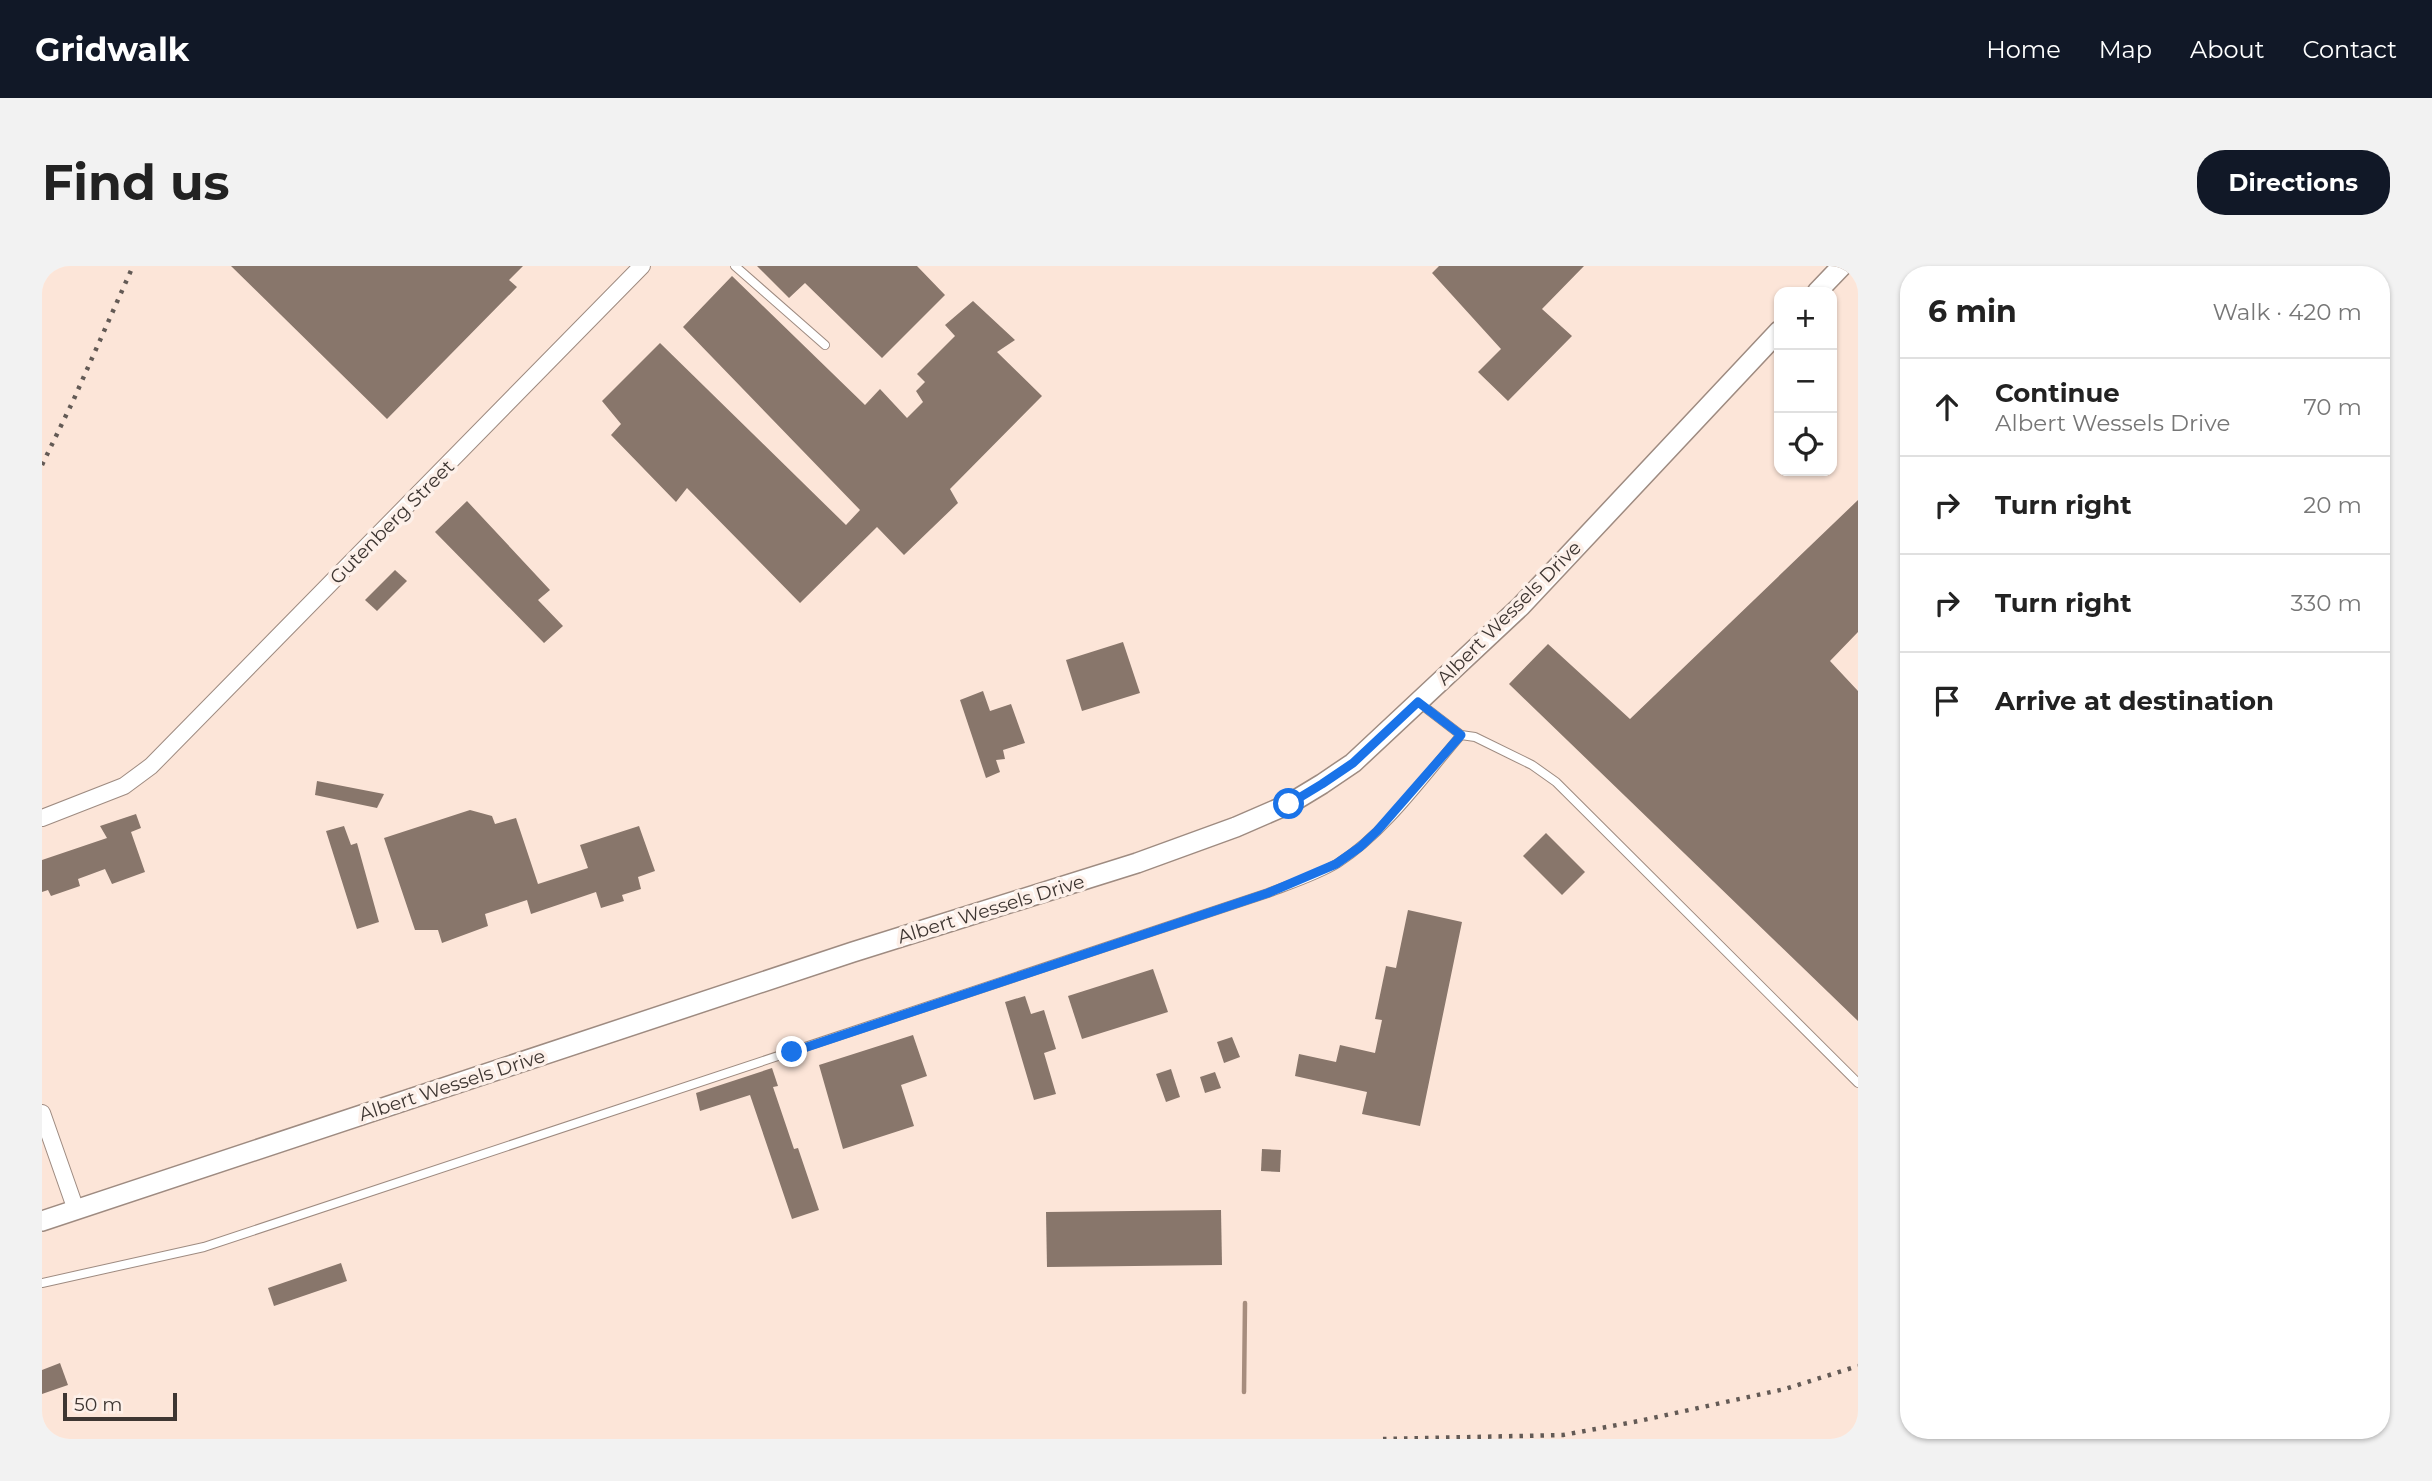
<!DOCTYPE html>
<meta charset="utf-8">
<style>
:root{--surface:#fff;--page:#f2f2f2;--text:#222;--muted:#767676;--line:#e0e0e0;--accent:#111827}
body{margin:0;font-family:Montserrat,sans-serif;background:var(--page);color:var(--text)}
.controls{position:absolute;right:21px;top:21px;display:grid;overflow:hidden;border-radius:14px;box-shadow:0 2px 5px #0004}
.controls button{width:63px;height:63px;display:grid;place-items:center;padding:0;border:0;border-bottom:2px solid var(--line);background:var(--surface);color:var(--text);font:35px sans-serif}
.scale{position:absolute;left:21px;bottom:18px;width:114px;box-sizing:border-box;padding-left:7px;border:4px solid #3e3632;border-top:0;font-size:19px;line-height:24px;white-space:nowrap;color:#3e3632;-webkit-text-stroke:5px #fdf0e9;paint-order:stroke}
.stop{position:absolute;width:21px;height:21px;margin:-16px;border:5px solid #1a73e8;border-radius:50%;background:#fff}
.stop.end{background:#1a73e8;border-color:#fff;box-shadow:0 2px 7px #0008}
.list{margin:0;padding:0;list-style:none}
h2{display:flex;justify-content:space-between;align-items:center;height:91px;margin:0;padding:0 28px;font-size:30px}
h2 small{font-size:23px;font-weight:400;color:var(--muted)}
.list li{display:grid;grid-template-columns:46px 1fr auto;gap:21px;align-items:center;box-sizing:border-box;height:98px;padding:0 28px;border-top:2px solid var(--line)}
.list b{display:block;font-size:26px;white-space:nowrap}
.list p{margin:0;font-size:23px;white-space:nowrap;color:var(--muted)}
.list em{font-size:23px;font-style:normal;color:var(--muted)}
.icon{flex:none;width:38px;height:38px;fill:none;stroke:currentColor;stroke-width:2;stroke-linecap:round;stroke-linejoin:round}
.map{position:relative;flex:none;width:1816px;height:1173px;overflow:hidden;border-radius:28px}
header{display:flex;align-items:center;gap:42px;box-sizing:border-box;height:98px;padding:0 35px;background:var(--accent);color:#fff}
header strong{font-size:33px}
nav{display:flex;gap:38px;margin-inline-start:auto;font-size:24px}
.intro{display:flex;align-items:center;justify-content:space-between;box-sizing:border-box;height:168px;padding:0 42px}
h1{margin:0;font-size:49px}
.button{padding:18px 32px;border-radius:28px;background:var(--accent);color:#fff;font-size:24px;font-weight:700}
main{display:flex;gap:42px;padding:0 42px}
aside{flex:1;background:var(--surface);border-radius:28px;box-shadow:0 2px 5px #0004}
.map>svg:first-child{display:block}
</style>
<header>
<strong>Gridwalk</strong>
<nav><a>Home</a><a>Map</a><a>About</a><a>Contact</a></nav>
</header>
<div class="intro"><h1>Find us</h1><a class="button">Directions</a></div>
<main>
<div class="map">
<svg width="1816" height="1173" viewBox="0 0 1816 1173">
<rect width="100%" height="100%" fill="#fdf0e9"/>
<path fill="#fce5d8" fill-rule="evenodd" d="M0,0H1816V1173H0ZM1737,26H1790V205H1737Z"/>
<g fill="none" stroke-linecap="round" stroke-linejoin="round">
<path stroke="#a68d7e" stroke-width="4.5" d="M1202,1126L1203,1037"/>
</g>
<g fill="#88766b">
<path d="M189,0H481L467,14L475,21L345,153Z"/>
<path d="M715,0H875L903,29L840,92L763,17L747,32Z"/>
<path d="M1397,0H1542L1500,43L1530,70L1466,135L1436,106L1459,83L1390,7Z"/>
<path d="M690,10L823,139L838,123L865,152L881,136L874,125L883,116L875,108L913,70L903,59L931,35L973,74L955,86L1000,130L908,223L916,237L862,289L835,261L758,337L645,222L634,236L569,169L579,158L560,135L618,77L804,259L818,244L641,61Z"/>
<path d="M1816,234V366L1788,395L1816,425V755L1467,418L1506,378L1588,453Z"/>
<path d="M425,235L508,324L496,334L521,360L502,377L393,266Z"/>
<path d="M353,304L365,315L335,345L323,334Z"/>
<path d="M1081,376L1098,427L1040,445L1024,394Z"/>
<path d="M941,425L948,445L969,438L983,477L961,484L963,493L954,494L958,506L944,512L918,434Z"/>
<path d="M275,515L342,528L335,542L273,529Z"/>
<path d="M428,544L450,550L453,558L474,552L496,618L546,602L538,579L597,560L613,605L596,611L599,623L580,629L582,635L559,642L554,626L489,648L485,634L443,648L446,660L400,677L396,664H373L342,572Z"/>
<path d="M94,548L99,562L89,566L103,606L70,618L63,603L36,613L38,620L9,630L6,624L0,626V594L65,572L58,560Z"/>
<path d="M302,560L309,579L315,577L337,656L315,663L284,565Z"/>
<path d="M1504,567L1543,606L1520,629L1481,590Z"/>
<path d="M1366,644L1420,656L1378,860L1320,848L1325,826L1253,810L1257,788L1294,796L1298,779L1333,787L1340,754L1333,753L1344,700L1354,702Z"/>
<path d="M1111,703L1126,746L1040,773L1026,730Z"/>
<path d="M983,730L989,748L1002,744L1014,783L1002,787L1014,828L992,834L963,736Z"/>
<path d="M871,769L885,810L859,819L872,860L801,883L777,799Z"/>
<path d="M1190,771L1198,791L1182,797L1175,776Z"/>
<path d="M730,802L736,820L731,821L752,883L756,882L777,944L750,953L708,829L658,845L654,827Z"/>
<path d="M1129,803L1138,831L1124,836L1114,808Z"/>
<path d="M1173,806L1179,822L1163,827L1158,811Z"/>
<path d="M1220,883L1239,884L1238,906L1219,905Z"/>
<path d="M1179,944L1180,999L1005,1001L1004,946Z"/>
<path d="M299,997L305,1015L232,1040L226,1022Z"/>
<path d="M18,1097L26,1119L0,1128V1104Z"/>
</g>
<g fill="none" stroke-linecap="round" stroke-linejoin="round">
<defs>
<g id="service">
<path d="M693,0L783,79"/>
<path d="M1376,436L1419,469L1433,471L1490,499L1514,516L1816,817"/>
<path d="M0,1017L162,981L1226,627C1249,618 1275,610 1296,597C1344,566 1382,512 1419,469"/>
</g>
<g id="minor">
<path d="M0,552L82,520L109,500L600,0"/>
<path d="M0,847L34,944"/>
</g>
<g id="tertiary">
<path d="M1775,26L1800,0"/>
<path d="M0,955L811,686L1095,597L1194,561L1247,538L1280,518L1311,497L1479,340L1737,65"/>
</g>
</defs>
<use href="#service" stroke="#9e8b81" stroke-width="10"/>
<use href="#minor" stroke="#9e8b81" stroke-width="18"/>
<use href="#tertiary" stroke="#9e8b81" stroke-width="22"/>
<use href="#service" stroke="#fff" stroke-width="8"/>
<use href="#minor" stroke="#fff" stroke-width="16"/>
<use href="#tertiary" stroke="#fff" stroke-width="19"/>
<g stroke="#635a55" stroke-width="4.5" stroke-dasharray="3.5 7" stroke-linecap="butt">
<path d="M0,199L31,135L91,0"/>
<path d="M1341,1173L1521,1169L1597,1155L1743,1123L1816,1100"/>
</g>
</g>
<g fill="none" stroke-linecap="round" stroke-linejoin="round">
<path stroke="#1a73e8" stroke-width="9" d="M750,786L1226,627L1294,598L1318,581L1335,565L1419,469L1376,436L1311,497L1280,518L1247,538"/>
</g>
<g text-anchor="middle" dominant-baseline="central" stroke-width="7" stroke-linejoin="round" paint-order="stroke">
<g font-size="19" fill="#3e3632" stroke="#fdf0e9">
<text transform="translate(350 256) rotate(-45)">Gutenberg Street</text>
<text transform="translate(1467 347) rotate(-45)">Albert Wessels Drive</text>
<text transform="translate(949 643) rotate(-17)">Albert Wessels Drive</text>
<text transform="translate(410 819) rotate(-18)">Albert Wessels Drive</text>
</g>
</g>
</svg>
<div class="controls">
<button>+</button>
<button>−</button>
<button><svg class="icon" aria-label="locate" viewBox="0 0 24 24"><circle cx="12" cy="12" r="6"/><path d="M12 2v4M12 18v4M2 12h4M18 12h4"/></svg></button>
</div>
<div class="scale">50 m</div>
<div class="stop" style="left:1247px;top:538px"></div>
<div class="stop end" style="left:750px;top:786px"></div>
</div>
<aside>
<h2>6 min<small>Walk · 420 m</small></h2>
<ul class="list">
<li><svg class="icon" aria-label="ahead" viewBox="0 0 24 24"><path d="M12 20V5M6 11l6-6 6 6"/></svg><div><b>Continue</b><p>Albert Wessels Drive</p></div><em>70 m</em></li>
<li><svg class="icon" aria-label="right" viewBox="0 0 24 24"><path d="M7 20v-9h11M14 6l5 5-5 5"/></svg><div><b>Turn right</b></div><em>20 m</em></li>
<li><svg class="icon" aria-label="right" viewBox="0 0 24 24"><path d="M7 20v-9h11M14 6l5 5-5 5"/></svg><div><b>Turn right</b></div><em>330 m</em></li>
<li><svg class="icon" aria-label="arrive" viewBox="0 0 24 24"><path d="M6 21V4h12l-3 4 3 4H6"/></svg><div><b>Arrive at destination</b></div></li>
</ul>
</aside>
</main>
